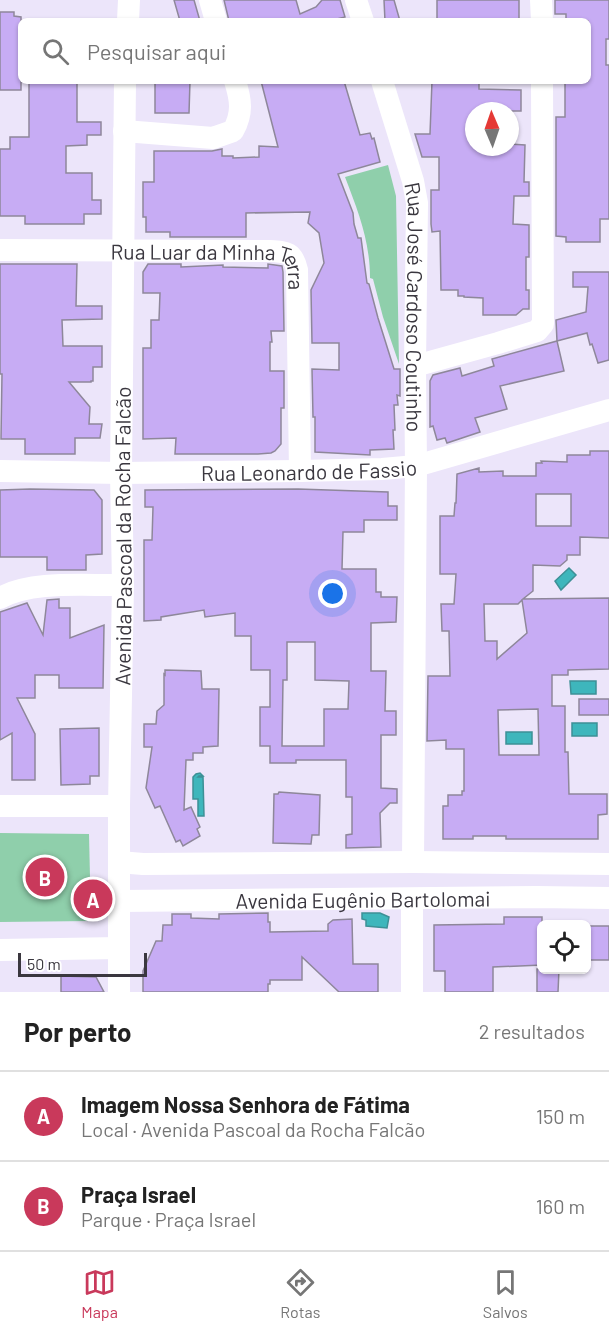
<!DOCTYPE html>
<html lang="pt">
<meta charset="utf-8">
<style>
:root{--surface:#fff;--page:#f2f2f2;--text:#222;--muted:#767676;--line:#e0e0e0;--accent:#c9395b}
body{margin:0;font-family:Barlow,sans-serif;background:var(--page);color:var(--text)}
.controls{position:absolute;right:18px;bottom:18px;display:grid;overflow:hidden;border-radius:9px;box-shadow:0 2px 4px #0004}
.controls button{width:54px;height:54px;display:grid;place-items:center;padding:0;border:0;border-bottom:2px solid var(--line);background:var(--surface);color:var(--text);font:30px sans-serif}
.compass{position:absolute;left:465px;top:102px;width:54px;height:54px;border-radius:50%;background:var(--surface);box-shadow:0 2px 4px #0004;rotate:358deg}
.scale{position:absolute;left:18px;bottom:15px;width:129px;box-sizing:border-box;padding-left:6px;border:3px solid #3a373f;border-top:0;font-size:16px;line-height:21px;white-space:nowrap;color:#3a373f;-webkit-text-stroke:4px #fff;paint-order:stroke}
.you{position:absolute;left:333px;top:594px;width:21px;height:21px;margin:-15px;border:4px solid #fff;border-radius:50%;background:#1a73e8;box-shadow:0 0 0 9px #1a73e833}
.badge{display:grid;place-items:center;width:39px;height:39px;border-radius:50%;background:var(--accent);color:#fff;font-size:20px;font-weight:700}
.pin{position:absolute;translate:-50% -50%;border:3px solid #fff;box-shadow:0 2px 6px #0006}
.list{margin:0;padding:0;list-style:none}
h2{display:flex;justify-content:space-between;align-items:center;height:78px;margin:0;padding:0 24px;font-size:26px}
h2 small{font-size:20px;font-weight:400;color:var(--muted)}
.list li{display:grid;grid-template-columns:39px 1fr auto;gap:18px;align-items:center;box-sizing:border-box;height:90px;padding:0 24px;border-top:2px solid var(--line)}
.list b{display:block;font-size:22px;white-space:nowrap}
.list p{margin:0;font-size:20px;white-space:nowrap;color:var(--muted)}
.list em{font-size:20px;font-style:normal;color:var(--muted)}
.icon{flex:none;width:33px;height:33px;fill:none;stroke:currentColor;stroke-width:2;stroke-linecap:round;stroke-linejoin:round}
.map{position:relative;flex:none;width:609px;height:992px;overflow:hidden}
.search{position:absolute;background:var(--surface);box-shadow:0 2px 4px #0004;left:18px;right:18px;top:18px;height:66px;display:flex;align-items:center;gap:15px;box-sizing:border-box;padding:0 21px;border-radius:9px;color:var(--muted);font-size:22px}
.sheet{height:258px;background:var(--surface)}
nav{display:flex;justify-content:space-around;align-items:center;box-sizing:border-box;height:84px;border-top:2px solid var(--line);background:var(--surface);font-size:16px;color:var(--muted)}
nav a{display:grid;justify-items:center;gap:3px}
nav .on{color:var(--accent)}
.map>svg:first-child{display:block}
</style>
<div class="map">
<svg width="609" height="992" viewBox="0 0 609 992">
<rect width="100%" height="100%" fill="#ece5fa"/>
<g fill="#8fcfab">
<path d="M388,165L396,196L399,364L383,317L373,279L370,278C370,241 358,211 345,177Z"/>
<path d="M0,833L89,834L91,921L0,922Z"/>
</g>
<g fill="#3eb6bc" stroke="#3d9096" stroke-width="1.5">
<path d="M569,568L576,575L561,590L555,581Z"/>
<path d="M570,681H596V694H571Z"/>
<rect x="572" y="723" width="25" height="13"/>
<rect x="506" y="732" width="26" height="12"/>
<path d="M200,773L203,776H199L198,777H203L204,816H198V799H193V777L196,774Z"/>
<path d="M362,913H380L389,917L387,928L366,926V920L362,919Z"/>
</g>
<g fill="#c7acf4" stroke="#8e879a" stroke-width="1.5" fill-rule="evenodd">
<path d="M174,0H194L200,21H180Z"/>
<path d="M224,0H296L300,14L316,7L322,0H340L345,17L329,21H229Z"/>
<path d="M384,0H394L400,21H385Z"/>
<rect x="437" y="0" width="82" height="21"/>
<path d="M555,0H609V39H606V65H609V219H600V242H566V237L556,236V117H565V81H588V21H566V14H555Z"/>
<path d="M0,12H14V16L21,17V90H0Z"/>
<path d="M29,81H77V122H101V135H87V145L66,146V173H92V200H101V214H84V224H25V216H0V149H10V137H29Z"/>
<path d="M155,81H190L189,113H155Z"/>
<path d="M261,81H344L360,135L370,133L372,139L374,138L380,162L338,174L353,213L354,224L358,238H361L367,283L369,284L378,318L394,369H400V396L397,395L398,405H394L395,430H393L394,449L370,450V455L315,452V417H313L312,369L339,370V343H312L311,290L324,263L319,233L308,223L310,212L246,213V237H170V232H146V217H143V182H154V151H212L222,149V156H233V158L259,157V146L278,147Z"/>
<path d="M432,81H479V89L521,90V111H474V147H510V144L525,145L524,182H529V196H514L513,224L529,225V257H526V290H529V309H523L516,315H483V298L464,297V296H458V290H441L440,231L432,232L431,224V190H439V157H422L415,134H430Z"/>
<path d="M0,264H77L76,306H102V319L62,320L63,346H102V367H93V381H91V382H69L90,407L89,424H102L100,438H75V454H25V439H1L2,374H0Z"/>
<path d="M148,264H181V267L223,265V267L268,268V264L282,266L283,272L284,331H271L272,342H270V371H284V408H281V444L275,451L271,453L258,454H175L176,438L143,439V348H151V320H159L160,293H143V272Z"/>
<path d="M573,272H609V360L598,363L592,344L590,345L587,333L557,341L556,320L586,312L588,287H573Z"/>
<path d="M557,341L564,371L500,386L507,409L475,418L480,432L447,443L445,438L437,440L433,426L430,427V381L433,375L460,368L462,376L494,366L492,359Z"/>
<path d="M590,451H609V538L580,537V555H567V560L560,566L533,565V591L523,599L609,598V669L568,670V675H552V706H565V752H568L569,794H607V814L598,815V839H506V836H473V839H443V806H448V795H462V791H464V749H446V740L427,741L428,676H450L449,631H442L441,604H454L456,574H440V516H454L455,503H456L457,474L479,468V472L503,471V476H536V463H542L541,461L567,462V455H590ZM536,494H571V526H536ZM522,600L527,633L497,659V641H485L484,604H518ZM538,709L539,755H499L498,710Z"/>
<path d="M30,489L94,490L102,500V554L86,555V570H47V557H0V490Z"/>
<path d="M298,489L388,492V506H397V520H364V532H343L342,569H376V592H381V597H397L396,622L371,623V671H386L385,711H396V735H381V788L397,789V803H390L380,813L381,847L346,848V835L352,834V797H346V760H296V763H270V746H260V707H270V670H251V636H235V613L205,617L204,610L161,617V620L144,621V540H152L153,507H145V490ZM287,642H315V680L349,681L348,709H324V746H282L283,680H287Z"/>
<path d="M59,599V608H70V638L104,625L103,688H59V675H35V698H17L35,734V780H12V733L0,740V612L27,603L43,635L47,600Z"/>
<path d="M165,670L201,671L202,689H219L218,746L203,747V753H193V760H186L184,810L191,807L200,827L197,829L200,836L183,846L180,840L176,842L160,806L155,808L146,788L152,747H144V724H156L157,711L164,705V674L165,675Z"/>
<rect x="579" y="699" width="30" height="16"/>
<path d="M99,728V776H90V784L61,785L60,729Z"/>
<path d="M279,792L320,795L319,835H312L311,844L273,843L274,794H278Z"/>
<path d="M268,913V922H270V932L328,931V924L333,920L352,919L353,964H378V992H339L302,957V980H270V984H268V992H143V971L156,941H162L163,925H172V914H191V918L219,919V914Z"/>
<path d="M504,917H542V965L493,967V992H445V971H434V925L504,924Z"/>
<rect x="586" y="926" width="23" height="34"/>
<path d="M537,969H559L558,992H537Z"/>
<path d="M61,976L96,977L104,992H61Z"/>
</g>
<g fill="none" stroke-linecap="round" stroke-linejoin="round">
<g stroke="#fff" stroke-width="22">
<path d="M210,0L216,21"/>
<path d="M356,0L363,21"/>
<path d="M541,0L542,21"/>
<path d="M128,21L129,0"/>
<path id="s1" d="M382,81L413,181L417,203L415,366L416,466L413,862"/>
<path d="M124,131L213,138L233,131C243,113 241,100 235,81"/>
<path id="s2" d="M0,250L269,251C287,252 293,252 297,270L300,471"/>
<path d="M415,366L498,343L537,331L543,324L542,81"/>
<path id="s3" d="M0,471L121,473L300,471L382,469L416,466L609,410"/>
<path d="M0,598C32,580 86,586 123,585"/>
<path d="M0,806H119"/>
<path d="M119,862L143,864L413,862L609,864"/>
<path d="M412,899V992"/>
<path id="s4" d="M119,901L537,897L609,898"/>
<path d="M0,950L119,948"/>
<path id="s5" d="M119,992V806L123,585L121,473L125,81"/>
</g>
</g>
<g text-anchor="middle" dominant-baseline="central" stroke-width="4.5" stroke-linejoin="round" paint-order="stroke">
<g font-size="21" fill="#3a373f" stroke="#fff">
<text stroke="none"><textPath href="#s2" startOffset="219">Rua Luar da Minha Terra</textPath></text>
<text stroke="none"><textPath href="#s1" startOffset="231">Rua José Cardoso Coutinho</textPath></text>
<text stroke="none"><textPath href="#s3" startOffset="309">Rua Leonardo de Fassio</textPath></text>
<text stroke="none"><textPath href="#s5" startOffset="456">Avenida Pascoal da Rocha Falcão</textPath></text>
<text stroke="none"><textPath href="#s4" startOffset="244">Avenida Eugênio Bartolomai</textPath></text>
</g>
</g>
</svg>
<div class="controls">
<button><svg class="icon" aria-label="locate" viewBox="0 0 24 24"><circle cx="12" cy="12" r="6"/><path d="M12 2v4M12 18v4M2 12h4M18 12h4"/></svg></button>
</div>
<svg class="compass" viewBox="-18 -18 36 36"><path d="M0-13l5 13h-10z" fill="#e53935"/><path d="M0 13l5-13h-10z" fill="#767676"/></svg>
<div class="scale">50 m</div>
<div class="you"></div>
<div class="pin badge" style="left:93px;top:899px">A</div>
<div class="pin badge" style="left:45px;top:877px">B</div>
<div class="search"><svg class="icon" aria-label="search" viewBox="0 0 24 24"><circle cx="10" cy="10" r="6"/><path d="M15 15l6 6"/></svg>Pesquisar aqui</div>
</div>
<section class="sheet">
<h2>Por perto<small>2 resultados</small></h2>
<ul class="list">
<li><span class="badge">A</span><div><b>Imagem Nossa Senhora de Fátima</b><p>Local · Avenida Pascoal da Rocha Falcão</p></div><em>150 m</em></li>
<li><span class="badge">B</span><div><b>Praça Israel</b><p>Parque · Praça Israel</p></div><em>160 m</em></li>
</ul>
</section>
<nav>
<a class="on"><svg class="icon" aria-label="map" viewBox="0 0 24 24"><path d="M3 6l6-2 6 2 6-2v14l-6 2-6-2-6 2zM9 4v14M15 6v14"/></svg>Mapa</a>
<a><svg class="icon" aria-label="directions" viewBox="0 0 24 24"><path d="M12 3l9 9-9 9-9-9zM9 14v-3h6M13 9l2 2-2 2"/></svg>Rotas</a>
<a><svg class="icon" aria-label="saved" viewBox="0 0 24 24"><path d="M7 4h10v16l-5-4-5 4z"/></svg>Salvos</a>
</nav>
